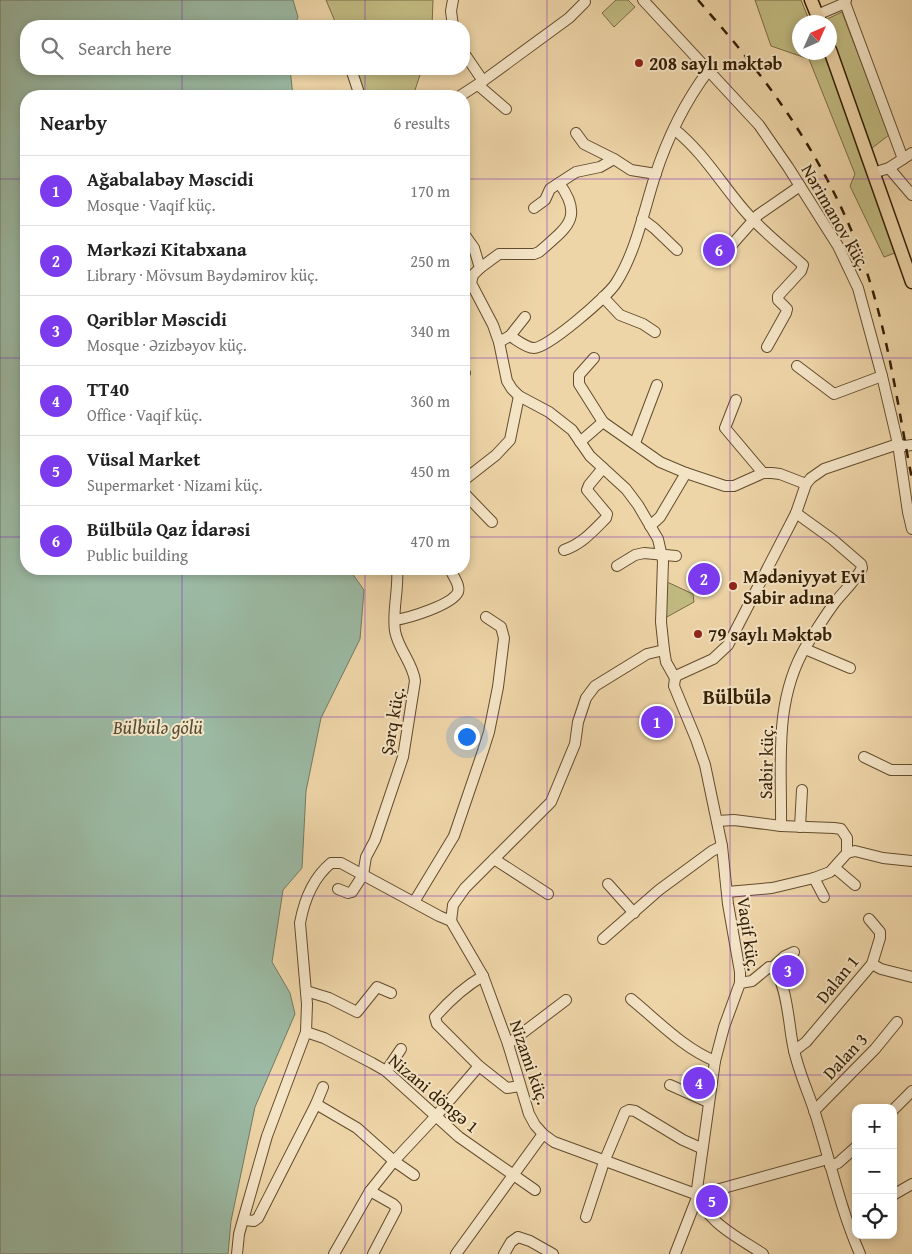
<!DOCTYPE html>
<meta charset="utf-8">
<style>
:root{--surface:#fff;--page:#f6f6f6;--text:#222;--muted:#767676;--line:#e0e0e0;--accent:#7c3aed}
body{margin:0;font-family:"Gentium Book Plus",serif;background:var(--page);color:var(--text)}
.controls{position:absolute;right:15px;bottom:15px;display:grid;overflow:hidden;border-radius:10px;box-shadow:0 2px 8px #0003}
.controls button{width:45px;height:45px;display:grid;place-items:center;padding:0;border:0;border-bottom:1px solid var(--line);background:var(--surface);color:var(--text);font:25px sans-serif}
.compass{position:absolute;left:792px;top:15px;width:45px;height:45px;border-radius:50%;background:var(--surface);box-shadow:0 2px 8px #0003;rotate:45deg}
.you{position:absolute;left:466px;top:736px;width:18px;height:18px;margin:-12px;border:4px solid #fff;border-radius:50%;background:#1a73e8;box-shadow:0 0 0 8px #1a73e833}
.badge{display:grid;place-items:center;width:32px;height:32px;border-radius:50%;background:var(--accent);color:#fff;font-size:16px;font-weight:700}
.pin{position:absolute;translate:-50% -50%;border:2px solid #fff;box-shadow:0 1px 5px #0006}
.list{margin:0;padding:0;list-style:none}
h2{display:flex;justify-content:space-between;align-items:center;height:65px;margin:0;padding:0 20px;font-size:21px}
h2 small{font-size:16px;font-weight:400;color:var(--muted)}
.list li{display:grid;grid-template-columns:32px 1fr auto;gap:15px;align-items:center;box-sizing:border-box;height:70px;padding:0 20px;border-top:1px solid var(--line)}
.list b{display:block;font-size:19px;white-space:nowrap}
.list p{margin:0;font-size:16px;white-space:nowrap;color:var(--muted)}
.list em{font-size:16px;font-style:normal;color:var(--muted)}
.icon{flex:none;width:28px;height:28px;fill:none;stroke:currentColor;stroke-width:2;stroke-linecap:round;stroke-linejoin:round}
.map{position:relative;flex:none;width:912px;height:1254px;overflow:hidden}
.search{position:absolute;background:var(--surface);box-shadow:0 2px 8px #0003;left:20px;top:20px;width:450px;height:55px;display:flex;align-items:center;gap:12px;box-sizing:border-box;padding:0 18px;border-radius:20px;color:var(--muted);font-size:19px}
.panel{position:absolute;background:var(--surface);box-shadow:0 2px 8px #0003;left:20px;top:90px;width:450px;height:485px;border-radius:20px}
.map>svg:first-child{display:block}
</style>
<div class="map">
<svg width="912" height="1254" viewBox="0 0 912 1254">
<rect width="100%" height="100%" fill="#eed5a8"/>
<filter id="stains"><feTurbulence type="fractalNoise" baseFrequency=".004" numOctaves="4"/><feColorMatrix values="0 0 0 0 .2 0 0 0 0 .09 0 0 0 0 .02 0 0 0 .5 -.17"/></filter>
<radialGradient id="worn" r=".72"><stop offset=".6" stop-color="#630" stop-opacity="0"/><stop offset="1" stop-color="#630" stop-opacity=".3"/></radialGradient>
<g fill="#c1bb82" stroke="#7a6c42">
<path d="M326,0H433L432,26H337Z"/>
<path d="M616,0H628L635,7L614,27L602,13Z"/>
<path d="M755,0H801L810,22H800V52L823,53L833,77L895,253L884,257L850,186L855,174L809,59L771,46Z"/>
<path d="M842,12L889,135L872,148L830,33V22H826L825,20Z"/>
<path d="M354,69H422L413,96H366Z"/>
<path d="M665,581L693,594L694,602L665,618Z"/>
</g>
<path fill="#9bb9a3" stroke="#727b63" d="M0,0H293L298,17L295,26H26V69H290L293,96H26V569H349L364,590L360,639L321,718L306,791L302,868L283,890L272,962L290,993L295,1014L255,1107L231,1221L228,1254H0Z"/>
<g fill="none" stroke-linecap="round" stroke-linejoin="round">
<defs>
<g id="minor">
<path d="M643,0L759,125L788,167L838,246L858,288L882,376L898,444L908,512L912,529"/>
<path d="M846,0L845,3L903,159"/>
<path d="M817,15L845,3"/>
<path d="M453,26L451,11L453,0"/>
<path d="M464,53L483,81"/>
<path d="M351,69L360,96"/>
<path d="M478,85L506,109"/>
<path d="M460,96L483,81L569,18L585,2"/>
<path d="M674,129C703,152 720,182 744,210C761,230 783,247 803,265L801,271L778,296V300L787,309L786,313L767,347"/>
<path d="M576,133L584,144L614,159L631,170L656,174"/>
<path d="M889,168L912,195"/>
<path d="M873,173L889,168L912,153"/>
<path d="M534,208L545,200L550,189L559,183"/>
<path d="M642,219L654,228L677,250"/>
<path d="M464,234L474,248L480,268L473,275L471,283L493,325L499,342L507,381L512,389L519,396L549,412L572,430L590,456L626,489L638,505L658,539L663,561L661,622L664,650L666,662L675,678"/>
<path d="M729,248L758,215L800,186"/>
<path d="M480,268L499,254H534L539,252C566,228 585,218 559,183L576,172L600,167L614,159"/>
<path d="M603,297L620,315L643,324L655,332"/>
<path d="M510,336L525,317"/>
<path d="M499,342L510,336C517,340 526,348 534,348C548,348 608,296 616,283C636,252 644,210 655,176C667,139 685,102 708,71"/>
<path d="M594,358L579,375V384L603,422L660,462L686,473L725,486H734L763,473H772L780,474L806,484"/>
<path d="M797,366L834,394L882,376"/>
<path d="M464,373H465"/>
<path d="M736,400L725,428L763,473"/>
<path d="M580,442L603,422"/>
<path d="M635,443L657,385"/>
<path d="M464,480L496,455L510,440L519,396"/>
<path d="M464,493L492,522"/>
<path d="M650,526L660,517L686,473"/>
<path d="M564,550C582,544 593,531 606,518L607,514L587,490L589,485L603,468"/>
<path d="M617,566L635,555L644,553L676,556"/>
<path d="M395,620C409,618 452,605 458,592C460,586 455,579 452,573"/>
<path d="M805,649L850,668"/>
<path d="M675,678L674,686L696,739L705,765L722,846L728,904L740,972V983L724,1027L715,1061L697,1189C703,1222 738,1237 763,1254"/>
<path d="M675,678L678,675L713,659L728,645L796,513L806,484L811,478L824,469L898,444L905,446L912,445"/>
<path d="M864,757L891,770H912"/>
<path d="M717,821L734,820L781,826L834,828L841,829L847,838V853"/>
<path d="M781,826C782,764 773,702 806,646C816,631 825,615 836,601C844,591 856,580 862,568L861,564L832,539L796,513"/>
<path d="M800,827L802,790"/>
<path d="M494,859L548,894"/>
<path d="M835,868L855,885"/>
<path d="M814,878L824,897"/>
<path d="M608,884L634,913"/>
<path d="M338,889L348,893L352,892L363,875L366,857L375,840L403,757L415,681C413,663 398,649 395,631C392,611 399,589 397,569"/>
<path d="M727,892L772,888L814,878L830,872L847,853L855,851L883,858L912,861"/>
<path d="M414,902L454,836L483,751L489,732L498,687L504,638L501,627L486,617"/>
<path d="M451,921L453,905L465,888L551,802L575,744L578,722L586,698L595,686L647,654L664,650"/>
<path d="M603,939L659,890L712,851L722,846"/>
<path d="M872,964L881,969L912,977"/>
<path d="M772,968L785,956L794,952"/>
<path d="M483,976C464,987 449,1001 435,1017L437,1024L479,1066L507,1088L520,1086"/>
<path d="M740,983L752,981L769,967C786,972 789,1025 792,1040C796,1067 807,1088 815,1113C830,1160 840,1208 860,1254"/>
<path d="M306,991L329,998L357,1012L377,987L391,993"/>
<path d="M631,999C658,1021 683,1048 715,1061"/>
<path d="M306,1032L324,1038L372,1063L386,1071L459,1137L535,1190"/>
<path d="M508,1044L566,1000"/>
<path d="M794,1051L806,1042L872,964L880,938V932L869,919"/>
<path d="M386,1071L401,1049"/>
<path d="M670,1085L708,1102"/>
<path d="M316,1104L357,1128L394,1161L414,1175"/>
<path d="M893,1110L912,1091"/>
<path d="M814,1111L875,1049L897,1022"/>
<path d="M830,1166L838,1163L856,1147"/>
<path d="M370,1191L393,1204L396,1207V1210L373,1254"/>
<path d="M893,1195L912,1184"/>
<path d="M586,1217L604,1162L625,1112L629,1110L635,1111L683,1140L701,1148"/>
<path d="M244,1220L254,1221L258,1218L316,1104L323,1087"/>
<path d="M237,1254L239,1234L267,1136L306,1032L307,1004L300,923C304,901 313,878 331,863H341L439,916L451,921L483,976L508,1044L529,1114L535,1125L543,1134L554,1142L698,1195L828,1159"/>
<path d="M334,1254L370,1191L394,1161L436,1116L479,1066"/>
<path d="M456,1254L543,1134"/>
<path d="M504,1254L511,1242L518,1237L530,1241L553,1254"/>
<path d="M675,1254L698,1195"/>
</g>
<g id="major">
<path d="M811,0L820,22"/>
<path d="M830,50L912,282"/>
</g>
</defs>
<use href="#minor" stroke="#624c2c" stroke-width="12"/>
<use href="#major" stroke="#341e02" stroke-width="15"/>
<use href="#minor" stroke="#f4e4c6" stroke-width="10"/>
<use href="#major" stroke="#eed5a8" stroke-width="12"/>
<path stroke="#341e02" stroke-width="2.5" stroke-dasharray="9 9" stroke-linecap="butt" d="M698,0C715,20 733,40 749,61C801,126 846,203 870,282C890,346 899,413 912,479"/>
</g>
<path fill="none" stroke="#7b2cbf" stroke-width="1" stroke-opacity="0.55" d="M182,0V26M365,0V26M547,0V1254M730,0V1254M182,69V96M365,69V96M0,179H26M464,179H912M0,358H26M464,358H912M0,537H26M464,537H912M182,569V1254M365,569V1254M0,717H912M0,896H912M0,1075H912"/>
<g fill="#8f2418" stroke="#f4e4c6" stroke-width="2">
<circle cx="639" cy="63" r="5"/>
<circle cx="733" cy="586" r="5"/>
<circle cx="698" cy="634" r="5"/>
</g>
<g text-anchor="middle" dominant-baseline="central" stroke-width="4" stroke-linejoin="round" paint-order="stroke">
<g font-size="18" font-weight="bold" fill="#341e02" stroke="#f4e4c6" text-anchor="start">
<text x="649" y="63">208 saylı məktəb</text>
<text x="743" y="576">Mədəniyyət Evi<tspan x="743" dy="21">Sabir adına</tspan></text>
<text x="708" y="634">79 saylı Məktəb</text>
</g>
<g font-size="18" fill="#341e02" stroke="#f4e4c6">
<text transform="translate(836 217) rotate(60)">Nərimanov küç.</text>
<text transform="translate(392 721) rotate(-80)">Şərq küç.</text>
<text transform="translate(766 762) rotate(-89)">Sabir küç.</text>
<text transform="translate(749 934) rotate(82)">Vaqif küç.</text>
<text transform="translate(837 979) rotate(-51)">Dalan 1</text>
<text transform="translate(845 1056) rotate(-47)">Dalan 3</text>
<text transform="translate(530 1062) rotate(71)">Nizami küç.</text>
<text transform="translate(434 1093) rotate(40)">Nizani döngə 1</text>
</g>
<g font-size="19" font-style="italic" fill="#534c32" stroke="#f4e4c6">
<text x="158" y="727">Bülbülə gölü</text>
</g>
<g font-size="20" font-weight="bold" fill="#341e02" stroke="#f4e4c6">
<text x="737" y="696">Bülbülə</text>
</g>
</g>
<rect width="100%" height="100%" filter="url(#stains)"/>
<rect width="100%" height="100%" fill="url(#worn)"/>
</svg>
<div class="controls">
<button>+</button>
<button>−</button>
<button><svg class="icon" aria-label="locate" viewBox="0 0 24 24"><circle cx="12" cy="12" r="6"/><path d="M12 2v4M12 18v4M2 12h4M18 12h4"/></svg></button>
</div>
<svg class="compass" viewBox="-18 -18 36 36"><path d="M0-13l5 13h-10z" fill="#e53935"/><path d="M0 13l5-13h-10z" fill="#767676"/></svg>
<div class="you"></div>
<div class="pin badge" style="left:657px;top:722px">1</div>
<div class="pin badge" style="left:704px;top:579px">2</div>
<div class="pin badge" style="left:788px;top:971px">3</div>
<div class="pin badge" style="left:699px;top:1083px">4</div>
<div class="pin badge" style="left:712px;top:1201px">5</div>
<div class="pin badge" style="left:719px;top:250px">6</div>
<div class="search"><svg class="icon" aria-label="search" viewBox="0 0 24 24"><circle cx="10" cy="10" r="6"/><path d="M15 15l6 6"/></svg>Search here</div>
<section class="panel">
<h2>Nearby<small>6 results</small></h2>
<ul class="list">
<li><span class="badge">1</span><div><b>Ağabalabəy Məscidi</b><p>Mosque · Vaqif küç.</p></div><em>170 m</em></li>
<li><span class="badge">2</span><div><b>Mərkəzi Kitabxana</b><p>Library · Mövsum Bəydəmirov küç.</p></div><em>250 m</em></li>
<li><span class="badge">3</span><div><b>Qəriblər Məscidi</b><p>Mosque · Əzizbəyov küç.</p></div><em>340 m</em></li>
<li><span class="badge">4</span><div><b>TT40</b><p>Office · Vaqif küç.</p></div><em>360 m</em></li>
<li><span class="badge">5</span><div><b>Vüsal Market</b><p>Supermarket · Nizami küç.</p></div><em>450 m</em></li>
<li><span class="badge">6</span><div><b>Bülbülə Qaz İdarəsi</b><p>Public building</p></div><em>470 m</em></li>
</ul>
</section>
</div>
